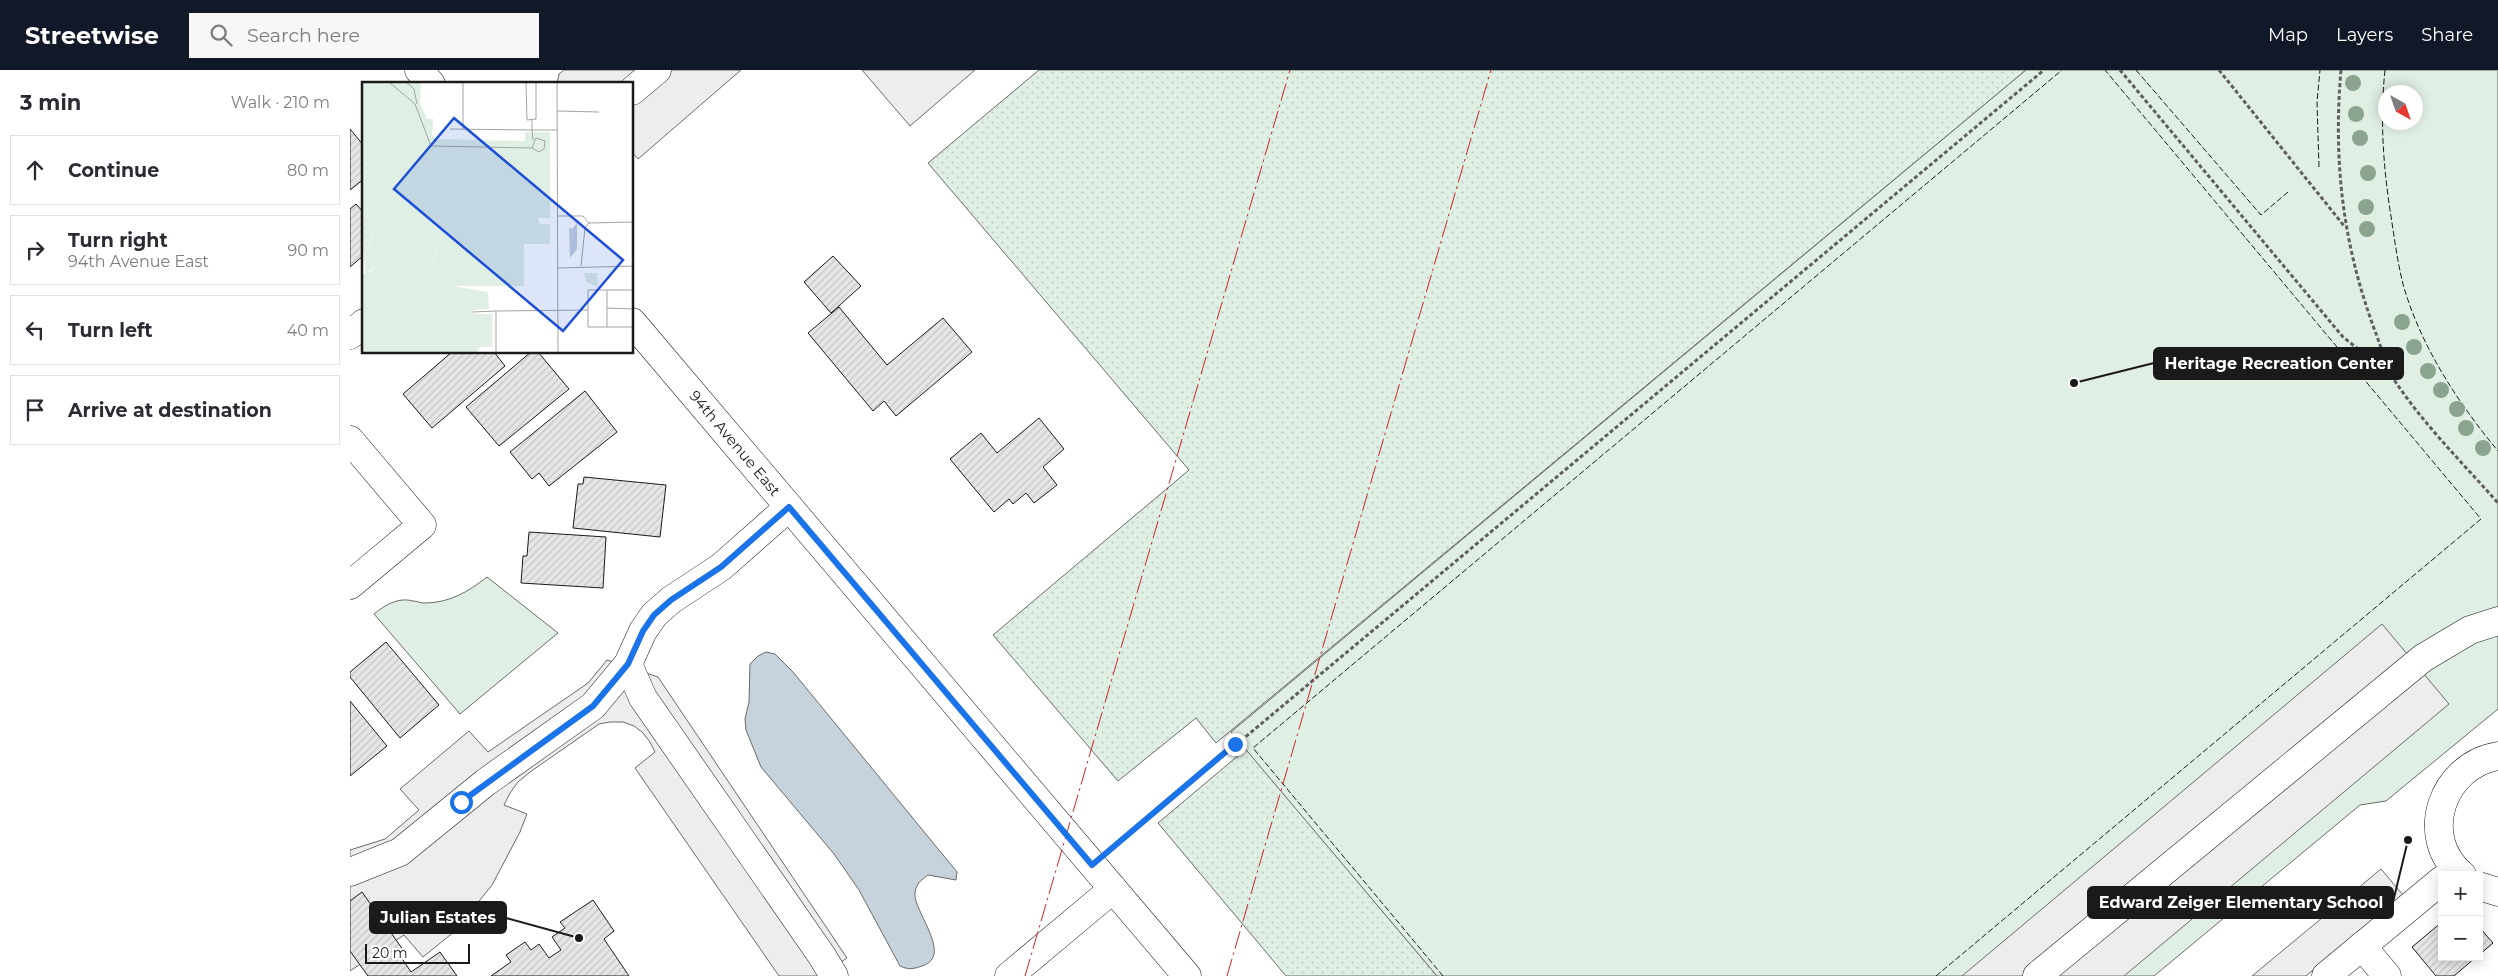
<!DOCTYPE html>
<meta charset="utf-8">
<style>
:root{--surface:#fff;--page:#f7f7f7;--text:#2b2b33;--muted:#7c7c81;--line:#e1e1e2;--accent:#111827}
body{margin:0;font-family:Montserrat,sans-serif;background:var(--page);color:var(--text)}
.controls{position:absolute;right:15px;bottom:15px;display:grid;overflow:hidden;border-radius:0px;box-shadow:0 2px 12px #0003}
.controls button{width:45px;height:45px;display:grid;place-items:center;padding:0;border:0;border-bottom:1px solid var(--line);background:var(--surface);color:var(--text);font:25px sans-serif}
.compass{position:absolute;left:2028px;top:15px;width:45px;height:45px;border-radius:50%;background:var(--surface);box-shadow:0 2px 12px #0003;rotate:140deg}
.scale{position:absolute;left:15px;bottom:12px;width:105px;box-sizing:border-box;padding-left:5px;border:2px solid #1a1a1a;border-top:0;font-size:14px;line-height:18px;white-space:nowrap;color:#1a1a1a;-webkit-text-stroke:4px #fff;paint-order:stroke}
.stop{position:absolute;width:15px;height:15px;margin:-11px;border:4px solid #1a73e8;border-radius:50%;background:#fff}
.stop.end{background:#1a73e8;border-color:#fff;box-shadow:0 1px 5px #0008}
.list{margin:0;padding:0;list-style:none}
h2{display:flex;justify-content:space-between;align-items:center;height:65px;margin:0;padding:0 20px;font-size:21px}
h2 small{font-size:16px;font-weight:400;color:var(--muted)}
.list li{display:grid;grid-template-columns:32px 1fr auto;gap:15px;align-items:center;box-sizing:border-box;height:70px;margin:0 10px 10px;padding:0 10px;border:1px solid var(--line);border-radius:0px}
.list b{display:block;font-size:19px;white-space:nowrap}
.list p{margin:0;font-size:16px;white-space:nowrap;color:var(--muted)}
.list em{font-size:16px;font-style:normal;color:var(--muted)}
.icon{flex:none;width:28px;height:28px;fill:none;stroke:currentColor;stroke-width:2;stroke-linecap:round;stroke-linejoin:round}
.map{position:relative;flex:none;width:2148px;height:906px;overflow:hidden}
header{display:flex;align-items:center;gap:30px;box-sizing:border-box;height:70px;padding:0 25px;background:var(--accent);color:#fff}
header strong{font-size:24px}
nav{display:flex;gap:28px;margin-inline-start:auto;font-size:18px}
.search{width:350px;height:45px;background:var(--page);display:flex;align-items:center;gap:12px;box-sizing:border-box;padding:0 18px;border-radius:0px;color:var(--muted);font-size:19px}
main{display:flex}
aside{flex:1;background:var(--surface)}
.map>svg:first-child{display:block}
</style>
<header>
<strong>Streetwise</strong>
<div class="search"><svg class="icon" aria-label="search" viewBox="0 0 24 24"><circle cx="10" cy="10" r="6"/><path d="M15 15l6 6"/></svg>Search here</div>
<nav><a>Map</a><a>Layers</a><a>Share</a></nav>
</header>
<main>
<aside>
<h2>3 min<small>Walk · 210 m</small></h2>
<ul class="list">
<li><svg class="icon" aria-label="ahead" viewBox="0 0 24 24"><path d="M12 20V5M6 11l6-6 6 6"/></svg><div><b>Continue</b></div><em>80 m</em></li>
<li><svg class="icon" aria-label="right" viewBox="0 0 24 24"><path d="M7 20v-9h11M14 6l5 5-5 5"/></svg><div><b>Turn right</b><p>94th Avenue East</p></div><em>90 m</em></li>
<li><svg class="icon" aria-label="left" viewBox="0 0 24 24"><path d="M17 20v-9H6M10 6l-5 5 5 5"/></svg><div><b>Turn left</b></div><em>40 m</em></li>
<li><svg class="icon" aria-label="arrive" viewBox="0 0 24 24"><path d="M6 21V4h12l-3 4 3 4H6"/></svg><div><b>Arrive at destination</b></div></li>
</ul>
</aside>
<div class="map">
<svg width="2148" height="906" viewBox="0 0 2148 906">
<defs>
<pattern id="grass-dots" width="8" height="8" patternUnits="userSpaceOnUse" patternTransform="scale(1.25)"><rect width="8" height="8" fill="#e0efe3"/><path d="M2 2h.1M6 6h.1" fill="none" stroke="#c0ccc2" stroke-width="1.8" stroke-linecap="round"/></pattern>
<pattern id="building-hatch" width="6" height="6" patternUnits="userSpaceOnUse" patternTransform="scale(1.25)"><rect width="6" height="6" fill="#e6e6e6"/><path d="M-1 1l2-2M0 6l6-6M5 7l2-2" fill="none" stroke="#c5c5c5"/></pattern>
</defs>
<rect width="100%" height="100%" fill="#fff"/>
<g fill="url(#grass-dots)" stroke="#6a6a6a">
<path d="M689,0H1676L866,673L846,648L768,711L643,565L839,400L578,93Z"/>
<path d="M896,679L1087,906H936L808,753Z"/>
</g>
<g fill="#e0efe3" stroke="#6a6a6a" fill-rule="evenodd">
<path d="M1676,0H2148V639L2036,731L2010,735L1804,906H1087L881,662ZM2036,22H2066V52H2036Z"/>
<path d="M137,507L208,563L110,644L24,544C35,535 48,527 63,531C67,531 70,533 74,533C99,533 118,522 137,507Z"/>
</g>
<g fill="#ededed" stroke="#6a6a6a">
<path d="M214,0H391L288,89L283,83L282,14H207L209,4Z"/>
<path d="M512,0H625L560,56Z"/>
<path d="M2032,554L2099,634L1774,906H1612Z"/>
<path d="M257,590L308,607L497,888L471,906H429L285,698L305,682L300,672L293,663L284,656L273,652H260L249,654L180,702L168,712L160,723L154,735L177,744L170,762L142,815L105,861L73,887L54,865L0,901V780L35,769L69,740L50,719L119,661L138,682L238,613Z"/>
<path d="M2031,799L2053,825L1956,906H1902Z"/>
</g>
<path fill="#c6d2dc" stroke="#6a6a6a" d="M416,582L425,584L443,602L607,802L606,810L578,805C571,810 566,814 565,823C563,841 604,886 572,896C563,899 559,900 550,896L509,820L484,784L411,697L396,660L395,649L399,632L400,594L408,586Z"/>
<g fill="url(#building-hatch)" stroke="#1a1a1a">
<path d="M0,59L14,76V109L0,120Z"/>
<path d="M6,134L14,143V185L0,197V139Z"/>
<path d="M483,186L511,216L481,243L454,212Z"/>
<path d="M489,237L537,295L593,248L622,282L546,346L534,331L523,341L458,263Z"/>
<path d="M102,282H144L155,296L82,358L53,324Z"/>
<path d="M181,282H188L219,319L149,376L116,337Z"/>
<path d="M235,321L267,362L199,416L189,403L182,409L160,382Z"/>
<path d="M689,348L714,379L693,397L707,415L684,433L676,423L663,434L659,429L644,442L600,389L631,363L647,383Z"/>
<path d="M234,407L316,415L310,467L223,458L228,414H233Z"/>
<path d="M179,462L256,467L253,518L171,513L173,486H177Z"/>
<path d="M36,572L89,635L50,668L0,607V602Z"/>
<path d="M0,631L37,676L0,706Z"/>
<path d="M12,822L56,884L51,887L61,902L90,882L107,906H18L0,881V831Z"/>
<path d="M243,830L264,861L254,869L279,906H141L161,892L156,885L175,872L181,880L189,874L199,888L211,880L202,867L215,858L210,852Z"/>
<path d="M2092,852V887H2126L2104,906H2086L2062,877Z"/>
<path d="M2129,857L2143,873L2129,885Z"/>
</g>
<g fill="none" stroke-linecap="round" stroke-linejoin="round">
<defs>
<g id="minor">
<path d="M282,21L307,0"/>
<path d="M0,265L14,253"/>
<path d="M0,370L72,455L0,515"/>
<path d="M278,594L293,628L472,886L484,906"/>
<path d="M0,802L50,782L136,712L243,636L278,594L293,561L304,545L321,530L371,497L439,437"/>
<path d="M2112,805C2067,767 2092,695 2148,686"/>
<path d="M2129,816L2148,822"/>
<path d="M2012,876L2037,906"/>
<path d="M659,906L763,819"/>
<path d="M1687,906L2073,588L2120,560L2148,551"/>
<path d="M1976,906L2092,810"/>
</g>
<g id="major">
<path d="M69,0L81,14"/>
<path d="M282,252L837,906"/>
</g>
</defs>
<use href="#minor" stroke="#1a1a1a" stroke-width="29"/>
<use href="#major" stroke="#1a1a1a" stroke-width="29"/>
<g stroke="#5f5f5f" stroke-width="3" stroke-dasharray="4 2.5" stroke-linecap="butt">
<path d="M1770,0L1993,267L2041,305"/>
<path d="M1869,0L1995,157"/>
<path d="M1991,0C1983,92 1993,175 2025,261C2031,276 2035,294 2043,308C2072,353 2112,392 2148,433"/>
<path d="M766,775L1694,0"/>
</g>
<use href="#minor" stroke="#fff" stroke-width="28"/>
<use href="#major" stroke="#fff" stroke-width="28"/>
<g stroke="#1a1a1a" stroke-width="1" stroke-dasharray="6 2.5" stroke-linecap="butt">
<path d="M1786,0L1911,145L1938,122"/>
<path d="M2035,0C2030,47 2033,93 2040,140C2044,165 2047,190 2053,214C2070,275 2108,333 2148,381"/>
<path d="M1969,97L1967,32L1970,0"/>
<path d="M1093,906L903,678L1712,0"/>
<path d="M1586,906L2131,449L1755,0"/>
</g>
<g stroke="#c62828" stroke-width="1" stroke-dasharray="18 4 2.5 4" stroke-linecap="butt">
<path d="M675,906L940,0"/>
<path d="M877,906L1141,0"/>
</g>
</g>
<g fill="#8aa48f">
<circle cx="2003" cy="13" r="8"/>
<circle cx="2006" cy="44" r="8"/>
<circle cx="2010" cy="68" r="8"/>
<circle cx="2018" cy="103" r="8"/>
<circle cx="2016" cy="137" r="8"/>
<circle cx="2017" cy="159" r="8"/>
<circle cx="2052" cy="252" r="8"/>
<circle cx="2064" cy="277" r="8"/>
<circle cx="2078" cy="301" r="8"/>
<circle cx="2091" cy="320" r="8"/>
<circle cx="2107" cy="339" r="8"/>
<circle cx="2116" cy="358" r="8"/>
<circle cx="2133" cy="378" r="8"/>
</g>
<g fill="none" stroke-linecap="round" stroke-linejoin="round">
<path stroke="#1a73e8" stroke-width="6" d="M111,732L243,636L278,594L293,561L304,545L321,530L371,497L439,437L742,795L885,674"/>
</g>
<g text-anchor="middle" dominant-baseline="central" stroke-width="4" stroke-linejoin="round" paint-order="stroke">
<g font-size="15" fill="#1a1a1a" stroke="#fff">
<text transform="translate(385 373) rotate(50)">94th Avenue East</text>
</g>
</g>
<g transform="translate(12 12)">
<rect width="271" height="271" fill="#fff"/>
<path d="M176,105H188V136H176ZM26,138L176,139L178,142H188V162H162V204H90L126,210L127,227L112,228V232H130V265H118L115,271H0V192L12,188L5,177L4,169L13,148L23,144ZM57,143L75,168L71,183Z" fill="#e0efe3" fill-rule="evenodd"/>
<path d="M0,138H26L23,144L13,148L7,160L5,177L13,186L3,191ZM57,142H72L75,168L69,187L56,185Z" fill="#e0efe3"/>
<path d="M0,0H59L58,21L65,37H71L70,53L74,57L163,59V50H188V105H176V139L0,138ZM222,191H235L236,205L224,200ZM84,206L101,211L97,251L51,246L57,219L66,210ZM48,253L94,257L95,271H43Z" fill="#e0efe3"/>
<path d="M215,141V167L208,176L207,146L210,147Z" fill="#c6d2dc"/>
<path fill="none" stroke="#a3a3a3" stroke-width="1" d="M27,0L53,22L69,64L170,66L177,70L182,67L183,59L174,56L170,66M44,0L52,7L55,22M164,0L165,38L174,37V0M195,0L196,271M195,29L237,30M88,47L170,48V38M101,47V0M171,58L170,48H195M196,134H221L227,141M219,184L223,146L227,141L272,140M196,186L272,184M245,208V245M272,208H226V245H272M245,226L272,227M111,230L134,229M134,271V229L226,228"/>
<path fill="#1d4ed8" fill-opacity="0.15" stroke="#1d4ed8" stroke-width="2.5" d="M92,36L261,178L201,249L32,107Z"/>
<rect width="271" height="271" fill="none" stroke="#1a1a1a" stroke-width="2.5"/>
</g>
<path fill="none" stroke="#1a1a1a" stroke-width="2" d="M1724 313L1804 293M2058 770L2043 832M229 868L156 848"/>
<g fill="#1a1a1a" stroke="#fff" stroke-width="2">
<circle cx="1724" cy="313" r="5"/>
<circle cx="2058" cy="770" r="5"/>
<circle cx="229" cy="868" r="5"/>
</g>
<g fill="#1a1a1a" stroke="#1a1a1a" stroke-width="2">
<rect x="1804" y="278" width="249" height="31" rx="5"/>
<rect x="1738" y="817" width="305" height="31" rx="5"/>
<rect x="20" y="832" width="136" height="31" rx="5"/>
</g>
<g font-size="16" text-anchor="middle" font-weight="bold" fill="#fff">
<text x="1929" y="299">Heritage Recreation Center</text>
<text x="1891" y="838">Edward Zeiger Elementary School</text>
<text x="88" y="853">Julian Estates</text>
</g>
</svg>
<div class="controls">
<button>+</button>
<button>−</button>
</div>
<svg class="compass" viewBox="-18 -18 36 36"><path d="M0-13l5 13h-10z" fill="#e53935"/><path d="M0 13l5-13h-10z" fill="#7c7c81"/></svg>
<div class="scale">20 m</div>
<div class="stop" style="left:111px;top:732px"></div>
<div class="stop end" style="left:885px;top:674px"></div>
</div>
</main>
